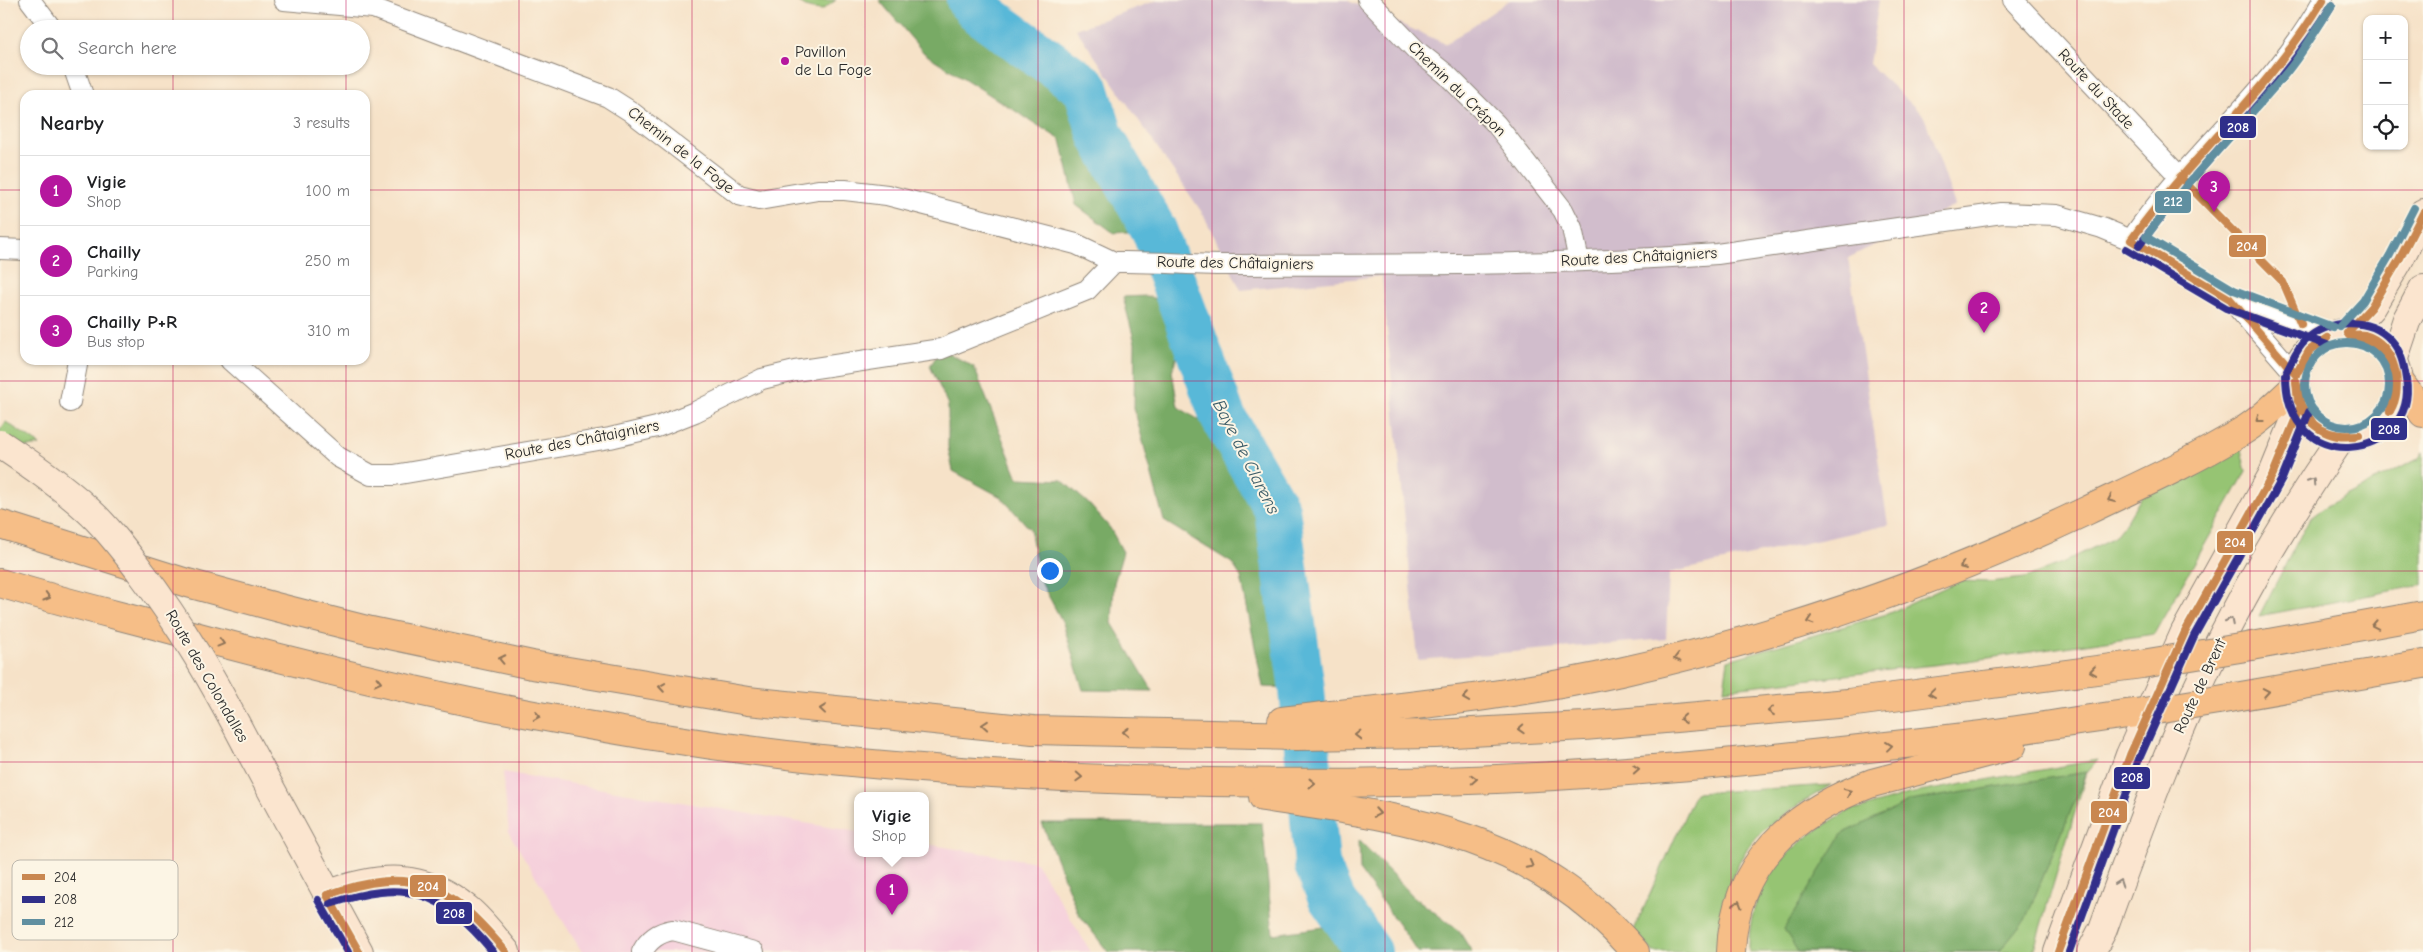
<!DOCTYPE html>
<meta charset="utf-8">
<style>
:root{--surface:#fff;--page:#f6f6f6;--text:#202124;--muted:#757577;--line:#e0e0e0;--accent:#b5179e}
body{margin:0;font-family:"Comic Neue",sans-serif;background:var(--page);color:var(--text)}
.controls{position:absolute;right:15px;top:15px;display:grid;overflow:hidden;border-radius:10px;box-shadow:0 1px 4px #0004}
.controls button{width:45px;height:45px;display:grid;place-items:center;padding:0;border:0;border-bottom:1px solid var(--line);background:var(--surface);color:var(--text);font:25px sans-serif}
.you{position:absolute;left:1049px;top:570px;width:18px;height:18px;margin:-12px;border:4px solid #fff;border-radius:50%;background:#1a73e8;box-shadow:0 0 0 8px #1a73e833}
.badge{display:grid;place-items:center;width:32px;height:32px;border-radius:50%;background:var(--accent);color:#fff;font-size:16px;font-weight:700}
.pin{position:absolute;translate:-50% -41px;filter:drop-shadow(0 1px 2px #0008)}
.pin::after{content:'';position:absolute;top:26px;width:18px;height:15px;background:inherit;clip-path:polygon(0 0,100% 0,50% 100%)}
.popup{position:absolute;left:854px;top:792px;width:75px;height:65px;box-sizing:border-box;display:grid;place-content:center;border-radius:10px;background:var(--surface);filter:drop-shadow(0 1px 4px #0005);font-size:16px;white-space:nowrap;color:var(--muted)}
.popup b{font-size:19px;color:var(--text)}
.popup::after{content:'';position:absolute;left:50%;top:100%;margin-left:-10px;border:10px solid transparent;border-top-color:var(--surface)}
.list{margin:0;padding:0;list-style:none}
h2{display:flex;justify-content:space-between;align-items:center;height:65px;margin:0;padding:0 20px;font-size:21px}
h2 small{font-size:16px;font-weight:400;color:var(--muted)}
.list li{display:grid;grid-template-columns:32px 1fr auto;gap:15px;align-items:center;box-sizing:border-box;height:70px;padding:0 20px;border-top:1px solid var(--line)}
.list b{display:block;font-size:19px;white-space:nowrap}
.list p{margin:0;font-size:16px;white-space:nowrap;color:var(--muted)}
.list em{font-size:16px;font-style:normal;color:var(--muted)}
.icon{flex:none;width:28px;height:28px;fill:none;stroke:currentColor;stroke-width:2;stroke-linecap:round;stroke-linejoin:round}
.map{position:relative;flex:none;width:2423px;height:952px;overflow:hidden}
.search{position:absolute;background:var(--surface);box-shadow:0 1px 4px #0004;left:20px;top:20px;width:350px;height:55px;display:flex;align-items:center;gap:12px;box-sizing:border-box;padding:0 18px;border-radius:28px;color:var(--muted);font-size:19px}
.panel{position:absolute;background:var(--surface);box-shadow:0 1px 4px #0004;left:20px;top:90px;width:350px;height:275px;border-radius:15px}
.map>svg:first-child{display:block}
</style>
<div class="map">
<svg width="2423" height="952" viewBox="0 0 2423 952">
<rect width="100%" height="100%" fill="#fcf5e5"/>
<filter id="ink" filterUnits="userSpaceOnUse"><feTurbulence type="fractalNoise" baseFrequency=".02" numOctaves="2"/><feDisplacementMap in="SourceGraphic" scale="10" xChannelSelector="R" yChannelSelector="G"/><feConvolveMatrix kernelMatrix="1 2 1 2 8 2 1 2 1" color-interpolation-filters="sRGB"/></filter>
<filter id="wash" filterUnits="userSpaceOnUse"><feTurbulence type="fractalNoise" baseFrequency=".0096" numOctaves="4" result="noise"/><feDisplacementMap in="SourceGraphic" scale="20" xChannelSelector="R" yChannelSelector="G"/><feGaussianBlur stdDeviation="1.12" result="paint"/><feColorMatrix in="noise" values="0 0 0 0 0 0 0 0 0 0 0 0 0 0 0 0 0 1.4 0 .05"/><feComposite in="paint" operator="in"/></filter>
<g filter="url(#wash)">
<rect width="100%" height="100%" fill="#f6e2c8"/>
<path fill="#f5cfdb" d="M503,772L858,832V854H926V844L1036,862L1091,952H582L509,833Z"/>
<path fill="#d1bdcc" d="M1158,0H1346L1446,44L1510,0H1879L1869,64L1924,116L1955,205L1848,258L1888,525L1669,573L1666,639L1418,660L1382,276L1241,290L1203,214L1076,29Z"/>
<g fill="#96c473" stroke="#60784f">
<path d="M798,0H836L822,10C813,9 803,9 798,0Z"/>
<path d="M6,422L40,445L0,451V430Z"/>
<path d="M2240,445L2246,472L2154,634L1968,661L1724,689L1728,660L1887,614L1959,581L1989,582L2025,578L2062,563L2113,538L2127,521L2142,496Z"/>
<path d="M2423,452V585L2259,616L2309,519L2328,505L2418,459Z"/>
<path d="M2097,760L2087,772L2033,952H1749C1747,878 1794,840 1854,808L1860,809L1908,794Z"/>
<path d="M1831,785C1805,801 1777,816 1756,838C1729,868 1718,913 1719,952H1653L1634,930L1695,793Z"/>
</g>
<g fill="#78aa65" stroke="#526a48">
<path d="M879,0H960L980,12L1086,88L1101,136L1154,230L1114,233L1076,205L1061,140L924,53Z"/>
<path d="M1147,296L1170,304L1184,334L1172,371L1178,407L1219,432L1240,465L1277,510L1302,689L1263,687L1241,577L1232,563L1164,521L1134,408L1135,343L1123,297Z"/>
<path d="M941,349L974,367L1018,478L1062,480L1089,504L1110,528L1123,552L1114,583L1112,623L1153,691L1083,690L1063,623L1040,580L1030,529L1001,497L953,471L948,447V405L930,366Z"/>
<path d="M2087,772L2025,920L1999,952H1798L1784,929L1842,834L1910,801Z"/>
<path d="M1042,823H1262L1273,934L1338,925L1353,952H1108L1078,913Z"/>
<path d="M1359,840L1413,896L1459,931L1472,952H1418L1360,871Z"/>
</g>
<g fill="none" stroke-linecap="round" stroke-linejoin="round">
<path stroke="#59b8d8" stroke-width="46" d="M969,0L980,12L1086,88L1101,136L1154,230L1223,417L1277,510L1302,689L1317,865L1331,898L1369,952"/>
</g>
</g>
<g filter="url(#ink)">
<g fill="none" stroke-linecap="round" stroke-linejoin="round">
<defs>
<g id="street">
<path d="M30,0L52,29"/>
<path d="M284,0L373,8L608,97L630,111L739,195L759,200L818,190H845L887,195L1076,244L1114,262"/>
<path d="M1368,0L1417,51L1446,74L1496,124L1563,210L1572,228L1579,261"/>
<path d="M2013,0L2180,177"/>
<path d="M73,66L83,95"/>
<path d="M2131,240C2188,154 2274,92 2323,0"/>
<path d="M0,249L25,250"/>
<path d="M2230,299L2296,375"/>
<path d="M230,360L338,457L371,475H394L610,438L657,427L695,412L762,379L795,371L941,349L1087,290L1114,262C1153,261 1192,265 1232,265C1393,264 1556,266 1717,254L2002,213L2057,215L2102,228L2131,240L2230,299L2330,336"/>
<path d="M70,402L78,360"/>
<path d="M642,952C649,939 659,932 673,930L754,952"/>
</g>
<g id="secondary">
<path d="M2347,333L2371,307L2399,260L2423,213"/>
<circle cx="2347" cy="385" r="52"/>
<path d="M2393,361L2407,319L2423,289"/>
<path d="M247,745L359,952"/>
<path d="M327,895C378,875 423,872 467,909C482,921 494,938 506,952"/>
<path d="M2058,952L2130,755L2185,632L2273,474L2300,408"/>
<path d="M2091,952L2103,929C2141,824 2179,717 2232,618C2265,555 2302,495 2342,437"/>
</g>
<g id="highway">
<path d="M2399,381L2423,413"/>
<path d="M0,524L184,582L276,607L371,631L532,665L748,701L1033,730L1296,736L1435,734L1584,726L1848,703L2142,664"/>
<path d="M0,583C52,599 105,612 158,626C399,692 645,745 895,766C1062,780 1229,785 1396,782C1592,779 1788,758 1982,735C2037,728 2090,718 2144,712"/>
<path d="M2252,646L2423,615"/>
<path d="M2218,700L2423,664"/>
<path d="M1282,721C1395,707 1509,697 1620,672C1782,636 1937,582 2086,511C2138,486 2192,462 2241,432C2261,420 2278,403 2295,387"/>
<path d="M1263,797C1408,818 1534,833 1635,952"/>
<path d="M1731,952C1734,862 1792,813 1872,783L2012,746"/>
</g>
</defs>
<use href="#street" stroke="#90867a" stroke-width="22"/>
<use href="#secondary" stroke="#90867a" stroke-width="30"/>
<use href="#highway" stroke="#90867a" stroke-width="30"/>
<use href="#street" stroke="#fff" stroke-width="20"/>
<use href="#secondary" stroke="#fbe5cf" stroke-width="28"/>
<use href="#highway" stroke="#f6be87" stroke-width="28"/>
<defs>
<path id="secondary-bridge" d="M0,444C30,464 61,485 88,510C107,527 124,550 140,571C182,626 215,684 247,745"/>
<g id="highway-bridge">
<path d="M2142,664L2252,646"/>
<path d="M2144,712L2218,700"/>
</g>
</defs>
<use href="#secondary-bridge" stroke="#90867a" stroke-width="30" stroke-linecap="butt"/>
<use href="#highway-bridge" stroke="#90867a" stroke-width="30" stroke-linecap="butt"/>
<use href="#secondary-bridge" stroke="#fbe5cf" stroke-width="28"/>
<use href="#highway-bridge" stroke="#f6be87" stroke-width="28"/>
<defs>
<g id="bus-1">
<path d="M2180,177L2283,282L2301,324"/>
<path d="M2347,333L2371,307L2399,260L2423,213"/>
<path d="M2349,335C2354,335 2360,334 2365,335C2395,343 2405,387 2390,411"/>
<path d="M2349,335C2390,346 2402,371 2390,411"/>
<path d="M2298,371L2309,351L2327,338"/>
<path d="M2298,371L2310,350L2327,338"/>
<path d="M2296,375L2230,299L2131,240C2191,157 2270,89 2323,0"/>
<path d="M2296,381L2301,406L2312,422"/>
<path d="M2296,381L2298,401L2312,422"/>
<path d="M2312,423C2327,435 2340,436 2359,435"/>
<path d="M2312,423C2325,435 2341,439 2359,435"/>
<path d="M327,895C415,864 449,884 506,952"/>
<path d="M327,895L359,952"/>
<path d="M2058,952L2130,755L2185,632L2273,474L2300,408"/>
</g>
<g id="bus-2">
<path d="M2139,246C2200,161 2277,95 2332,5"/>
<path d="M2126,249L2226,308L2327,345"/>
<path d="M2286,375C2286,481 2419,459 2406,379C2404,365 2401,351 2391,340C2370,316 2326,319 2305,341C2296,349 2293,360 2287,370"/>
<path d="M318,900L348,952"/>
<path d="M330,904C406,878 443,891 493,952"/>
<path d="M2069,952L2139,759L2194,636L2282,479L2309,412"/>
</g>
<g id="bus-3">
<path d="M2332,5C2318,28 2304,51 2287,72C2241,128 2188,178 2146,237L2234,290L2333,327"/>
<path d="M2340,326L2363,301L2390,255L2414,208"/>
<circle cx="2347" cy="385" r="42"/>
</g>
</defs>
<use href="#bus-1" stroke="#fcf5e5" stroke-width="11"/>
<use href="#bus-2" stroke="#fcf5e5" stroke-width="11"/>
<use href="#bus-3" stroke="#fcf5e5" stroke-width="11"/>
<use href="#bus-1" stroke="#c98750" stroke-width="8"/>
<use href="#bus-2" stroke="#302f8a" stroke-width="8"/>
<use href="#bus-3" stroke="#608fa0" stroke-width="8"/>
</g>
<defs><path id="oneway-chevron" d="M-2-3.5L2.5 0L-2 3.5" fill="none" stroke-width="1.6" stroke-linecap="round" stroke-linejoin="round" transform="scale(1.25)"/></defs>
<g stroke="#907459">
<use href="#oneway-chevron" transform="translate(2259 419) rotate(143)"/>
<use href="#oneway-chevron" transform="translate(2111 499) rotate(155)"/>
<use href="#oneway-chevron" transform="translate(1963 566) rotate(157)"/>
<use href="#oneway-chevron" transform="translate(47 597) rotate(16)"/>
<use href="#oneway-chevron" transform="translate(1810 621) rotate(162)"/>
<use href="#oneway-chevron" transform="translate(2375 625) rotate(169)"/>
<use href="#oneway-chevron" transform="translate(221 643) rotate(15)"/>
<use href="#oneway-chevron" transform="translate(1677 658) rotate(166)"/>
<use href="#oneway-chevron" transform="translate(502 659) rotate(-168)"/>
<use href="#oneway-chevron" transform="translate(2093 671) rotate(172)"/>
<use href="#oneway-chevron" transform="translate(378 682) rotate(13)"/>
<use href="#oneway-chevron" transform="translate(662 687) rotate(-171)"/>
<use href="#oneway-chevron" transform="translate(2266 692) rotate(-10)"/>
<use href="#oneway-chevron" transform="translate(1932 693) rotate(173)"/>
<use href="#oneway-chevron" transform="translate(1466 698) rotate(172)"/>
<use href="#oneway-chevron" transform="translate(823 709) rotate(-174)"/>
<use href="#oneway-chevron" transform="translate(1771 711) rotate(174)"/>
<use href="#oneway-chevron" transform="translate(537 716) rotate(9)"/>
<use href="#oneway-chevron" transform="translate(1683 719) rotate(176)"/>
<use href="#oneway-chevron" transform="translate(985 725) rotate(-175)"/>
<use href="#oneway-chevron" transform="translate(1521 729) rotate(177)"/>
<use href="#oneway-chevron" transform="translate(1126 732) rotate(-178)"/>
<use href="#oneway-chevron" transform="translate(1358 735) rotate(179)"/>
<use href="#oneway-chevron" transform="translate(1889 746) rotate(-7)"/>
<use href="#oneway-chevron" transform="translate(1636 769) rotate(-4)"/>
<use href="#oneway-chevron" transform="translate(1079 777) rotate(3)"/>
<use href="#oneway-chevron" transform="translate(1474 779) rotate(-3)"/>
<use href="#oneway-chevron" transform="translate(1312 783)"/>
<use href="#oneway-chevron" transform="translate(1848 792) rotate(-25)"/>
<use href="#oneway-chevron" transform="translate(1377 813) rotate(10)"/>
<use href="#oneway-chevron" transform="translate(1530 865) rotate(28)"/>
<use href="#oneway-chevron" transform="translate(1738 904) rotate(-74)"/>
</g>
<g stroke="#93887d">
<use href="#oneway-chevron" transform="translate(2312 481) rotate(-57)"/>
<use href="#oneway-chevron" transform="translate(2230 621) rotate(-63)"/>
<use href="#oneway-chevron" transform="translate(2119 883) rotate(-70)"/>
</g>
</g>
<path fill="none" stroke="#c2185b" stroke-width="1" stroke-opacity="0.55" d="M173,0V29M346,0V29M519,0V952M692,0V952M865,0V952M1038,0V952M1212,0V952M1385,0V952M1558,0V952M1731,0V952M1904,0V952M2077,0V952M2250,0V952M173,66V95M346,66V95M0,190H25M365,190H2423M173,360V952M346,360V952M0,381H2423M0,571H2423M0,762H2423"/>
<circle fill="#b5179e" stroke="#fcf5e5" stroke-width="2" cx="785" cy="61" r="5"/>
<g text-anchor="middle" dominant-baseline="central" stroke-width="4" stroke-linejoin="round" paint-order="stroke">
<g font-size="16" fill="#2b2b2b" stroke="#fcf5e5" text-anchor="start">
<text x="795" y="52">Pavillon<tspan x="795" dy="18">de La Foge</tspan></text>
</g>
<g font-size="16" fill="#2b2b2b" stroke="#fcf5e5">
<text transform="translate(1457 89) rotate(44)">Chemin du Crépon</text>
<text transform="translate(2096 89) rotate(47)">Route du Stade</text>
<text transform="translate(681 150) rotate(38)">Chemin de la Foge</text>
<text transform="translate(1639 257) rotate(-3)">Route des Châtaigniers</text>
<text transform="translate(1235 263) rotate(1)">Route des Châtaigniers</text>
<text transform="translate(582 440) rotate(-11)">Route des Châtaigniers</text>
<text transform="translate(207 676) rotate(60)">Route des Colondalles</text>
<text transform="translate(2200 686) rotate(-65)">Route de Brent</text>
</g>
<g font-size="18" font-style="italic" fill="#3b5c68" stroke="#fcf5e5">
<text transform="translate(1246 457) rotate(63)">Baye de Clarens</text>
</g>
</g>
<rect x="12" y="860" width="166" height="80" rx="8" fill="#fcf5e5" stroke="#bdb8ad" stroke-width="1"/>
<rect x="22" y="874" width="23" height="6" fill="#c98750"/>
<rect x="22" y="896" width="23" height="7" fill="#302f8a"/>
<rect x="22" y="919" width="23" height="6" fill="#608fa0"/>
<g font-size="14" fill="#2b2b2b">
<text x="54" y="882">204</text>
<text x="54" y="904">208</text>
<text x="54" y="927">212</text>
</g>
<g stroke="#fcf5e5" stroke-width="2">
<rect x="2219" y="115" width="38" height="24" rx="5" fill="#302f8a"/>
<rect x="2154" y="190" width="38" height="24" rx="5" fill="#608fa0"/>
<rect x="2228" y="234" width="39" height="24" rx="5" fill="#c98750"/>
<rect x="2370" y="417" width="38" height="24" rx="5" fill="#302f8a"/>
<rect x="2216" y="530" width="38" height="24" rx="5" fill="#c98750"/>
<rect x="2113" y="766" width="38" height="24" rx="5" fill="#302f8a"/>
<rect x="2090" y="800" width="38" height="24" rx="5" fill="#c98750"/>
<rect x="409" y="874" width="38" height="24" rx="5" fill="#c98750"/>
<rect x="435" y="901" width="38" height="24" rx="5" fill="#302f8a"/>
</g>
<g font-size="14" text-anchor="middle" font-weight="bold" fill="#fff">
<text x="2238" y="132">208</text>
<text x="2173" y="206">212</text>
<text x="2247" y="251">204</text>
<text x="2389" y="434">208</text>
<text x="2235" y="547">204</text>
<text x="2132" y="782">208</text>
<text x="2109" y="817">204</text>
<text x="428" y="891">204</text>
<text x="454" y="918">208</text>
</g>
</svg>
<div class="controls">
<button>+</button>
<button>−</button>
<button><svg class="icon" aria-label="locate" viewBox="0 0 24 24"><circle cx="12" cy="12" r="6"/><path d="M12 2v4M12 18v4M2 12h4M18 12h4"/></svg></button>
</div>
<div class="you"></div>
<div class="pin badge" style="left:892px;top:915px">1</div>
<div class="popup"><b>Vigie</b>Shop</div>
<div class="pin badge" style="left:1984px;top:333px">2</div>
<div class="pin badge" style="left:2214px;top:212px">3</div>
<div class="search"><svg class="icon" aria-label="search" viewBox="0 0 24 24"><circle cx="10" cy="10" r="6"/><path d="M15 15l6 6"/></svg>Search here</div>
<section class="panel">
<h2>Nearby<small>3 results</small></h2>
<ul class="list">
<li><span class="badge">1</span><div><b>Vigie</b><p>Shop</p></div><em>100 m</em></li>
<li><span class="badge">2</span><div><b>Chailly</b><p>Parking</p></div><em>250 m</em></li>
<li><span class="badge">3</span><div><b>Chailly P+R</b><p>Bus stop</p></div><em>310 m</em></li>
</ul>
</section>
</div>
